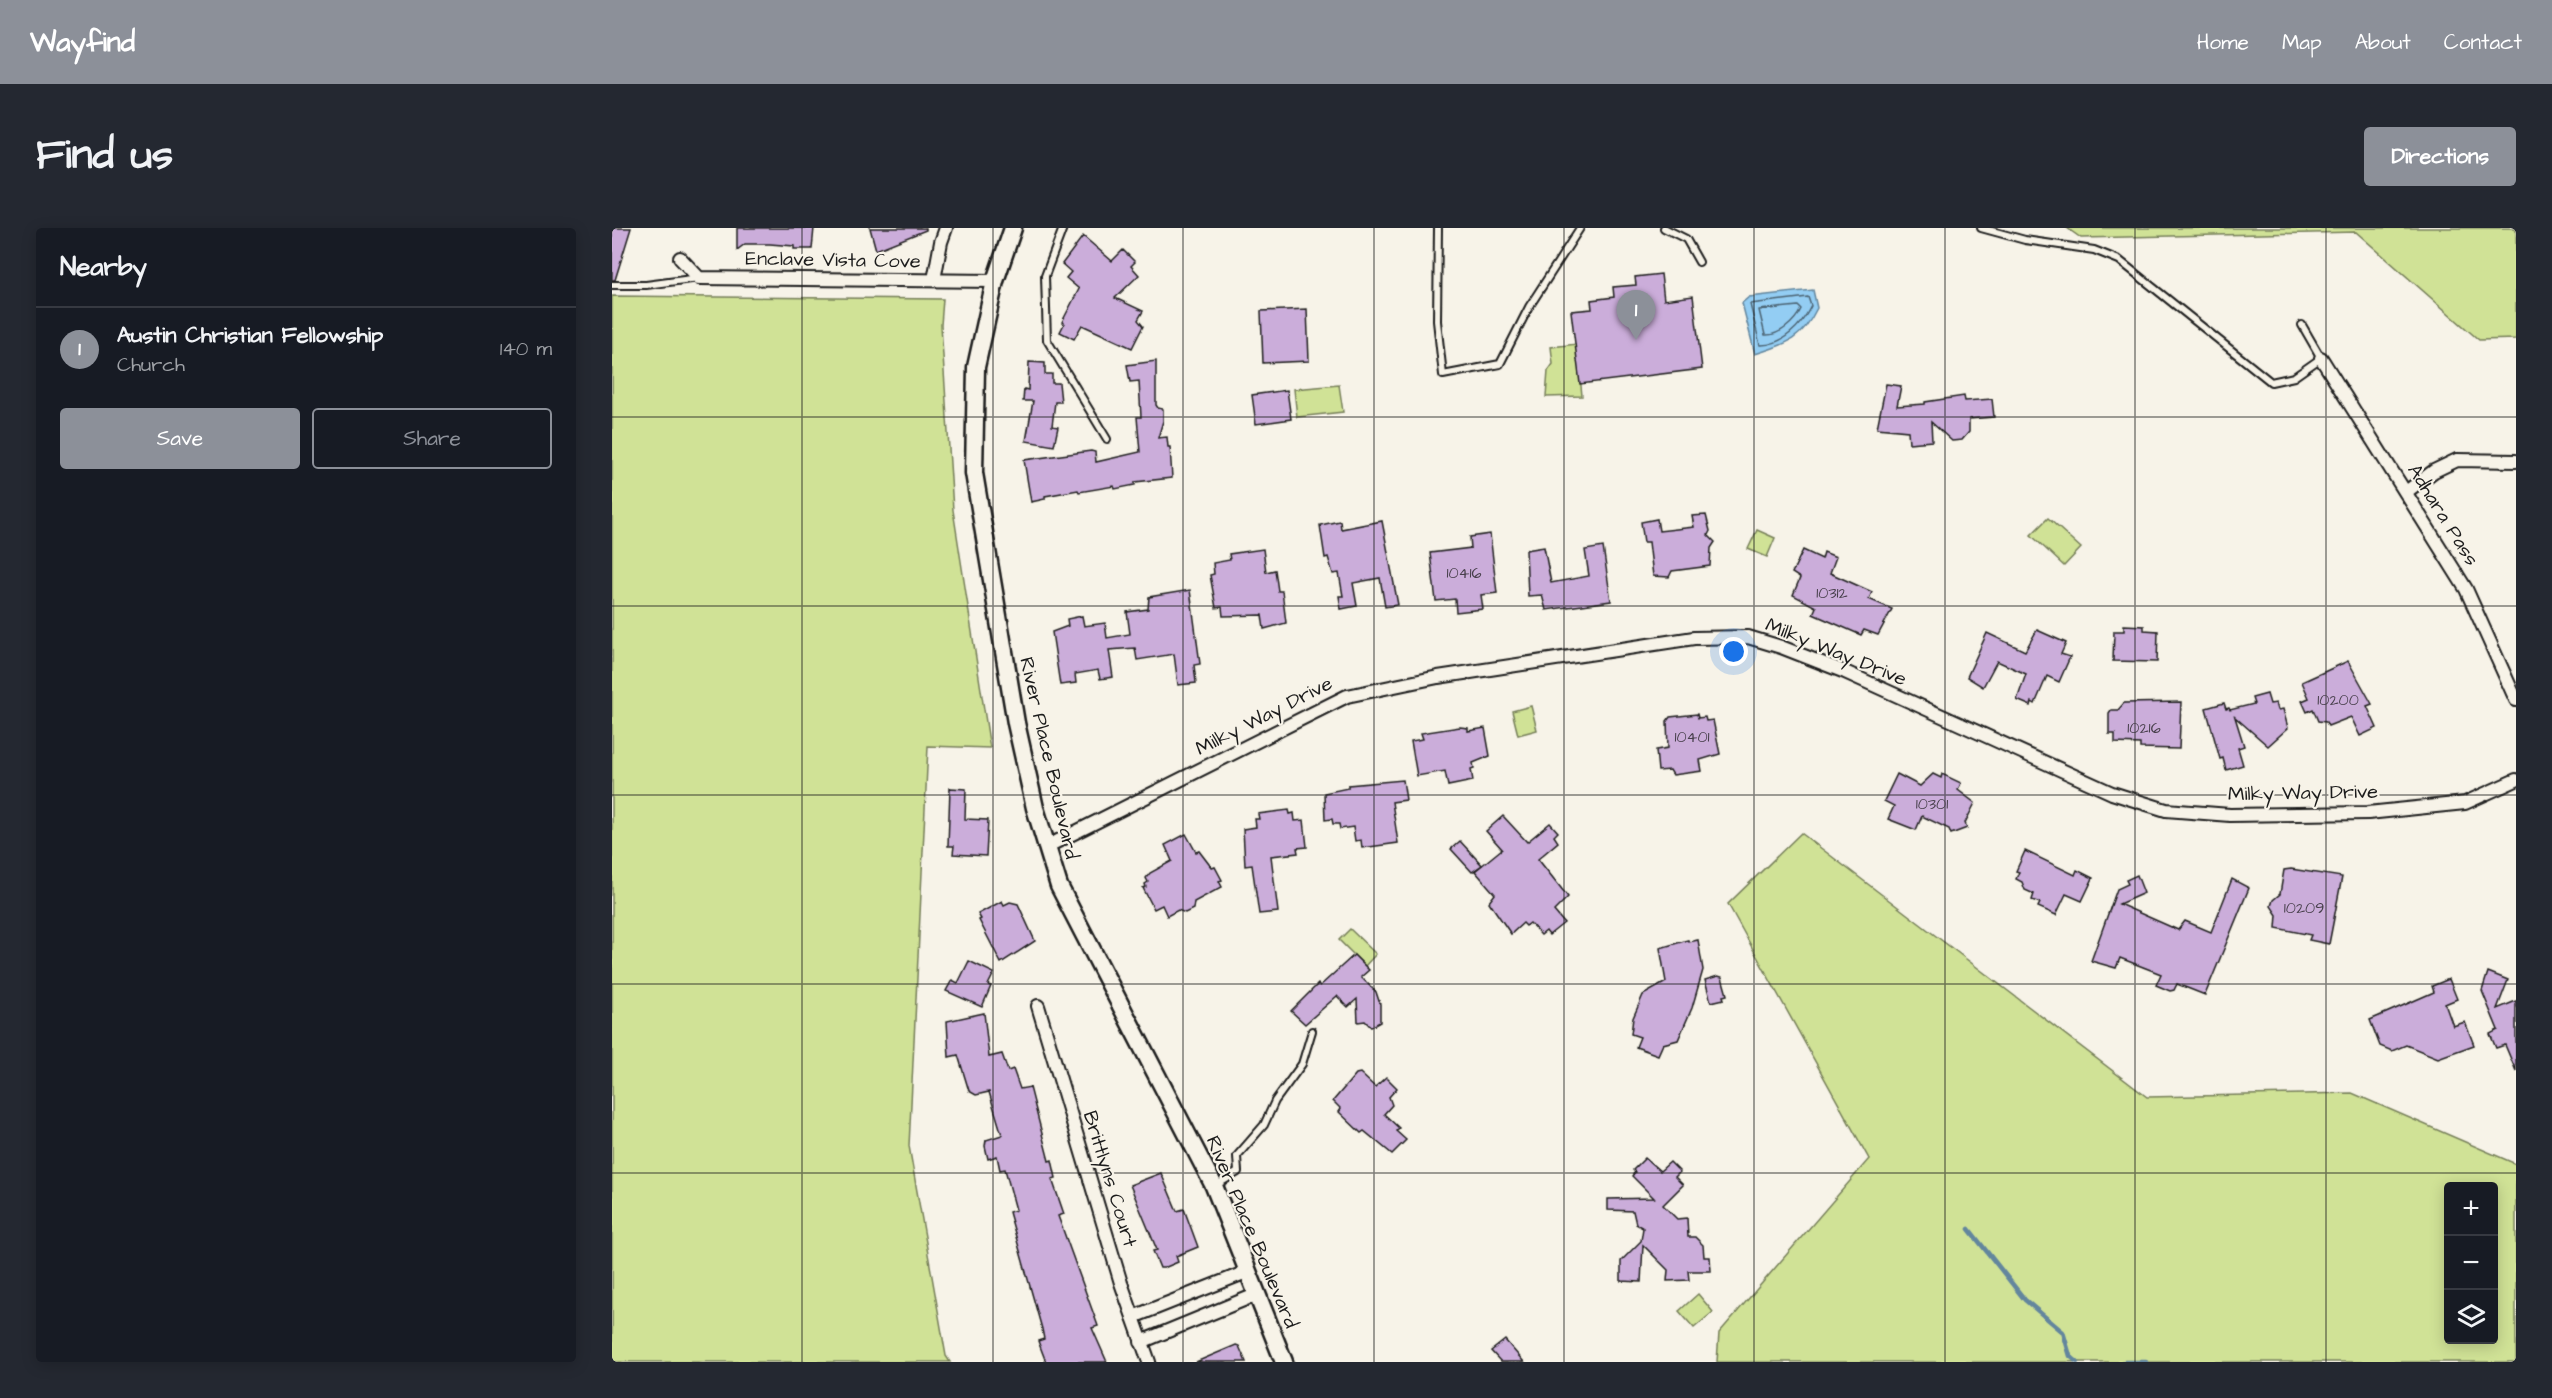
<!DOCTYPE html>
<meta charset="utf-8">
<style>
:root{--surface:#171b24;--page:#242831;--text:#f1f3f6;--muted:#9ea1a6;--line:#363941;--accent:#8c9099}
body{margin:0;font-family:"Architects Daughter",sans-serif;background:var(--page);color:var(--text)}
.controls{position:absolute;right:18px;bottom:18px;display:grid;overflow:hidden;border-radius:6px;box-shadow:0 3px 15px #0003}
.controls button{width:54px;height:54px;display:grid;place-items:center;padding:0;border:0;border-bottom:2px solid var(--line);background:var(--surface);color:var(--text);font:30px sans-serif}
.you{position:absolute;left:1122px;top:424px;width:21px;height:21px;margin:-15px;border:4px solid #fff;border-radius:50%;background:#1a73e8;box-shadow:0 0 0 9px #1a73e833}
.badge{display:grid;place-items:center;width:39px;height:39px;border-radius:50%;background:var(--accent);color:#fff;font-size:20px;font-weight:700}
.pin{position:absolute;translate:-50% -50px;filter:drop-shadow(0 2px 3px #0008)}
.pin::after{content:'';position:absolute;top:32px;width:21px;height:18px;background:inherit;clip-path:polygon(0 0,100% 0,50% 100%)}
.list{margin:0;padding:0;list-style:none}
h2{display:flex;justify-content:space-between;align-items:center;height:78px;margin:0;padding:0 24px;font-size:26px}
h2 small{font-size:20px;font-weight:400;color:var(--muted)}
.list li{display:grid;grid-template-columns:39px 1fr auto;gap:18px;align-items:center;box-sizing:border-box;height:84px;padding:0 24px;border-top:2px solid var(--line)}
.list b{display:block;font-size:22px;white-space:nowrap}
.list p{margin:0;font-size:20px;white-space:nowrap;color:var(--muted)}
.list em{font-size:20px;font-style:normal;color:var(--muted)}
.actions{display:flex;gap:12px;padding:18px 24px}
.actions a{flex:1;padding:14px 0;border:2px solid var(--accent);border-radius:6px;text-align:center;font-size:21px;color:var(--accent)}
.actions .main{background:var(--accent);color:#fff}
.icon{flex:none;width:33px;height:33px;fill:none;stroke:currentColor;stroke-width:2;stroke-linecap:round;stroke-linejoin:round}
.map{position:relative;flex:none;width:1904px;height:1134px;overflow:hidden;border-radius:6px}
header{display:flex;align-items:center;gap:36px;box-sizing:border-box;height:84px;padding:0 30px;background:var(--accent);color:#fff}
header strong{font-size:28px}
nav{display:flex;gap:33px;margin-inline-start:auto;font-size:21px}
.intro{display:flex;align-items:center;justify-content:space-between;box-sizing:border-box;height:144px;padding:0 36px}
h1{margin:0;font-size:42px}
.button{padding:15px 27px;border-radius:6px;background:var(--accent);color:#fff;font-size:21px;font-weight:700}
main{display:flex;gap:36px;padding:0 36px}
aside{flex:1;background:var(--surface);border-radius:6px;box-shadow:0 3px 15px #0003}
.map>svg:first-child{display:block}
</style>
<header>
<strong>Wayfind</strong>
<nav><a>Home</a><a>Map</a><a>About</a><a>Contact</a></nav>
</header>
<div class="intro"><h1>Find us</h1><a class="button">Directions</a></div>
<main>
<aside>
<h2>Nearby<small></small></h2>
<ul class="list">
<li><span class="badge">1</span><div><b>Austin Christian Fellowship</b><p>Church</p></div><em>140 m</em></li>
</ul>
<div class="actions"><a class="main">Save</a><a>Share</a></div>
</aside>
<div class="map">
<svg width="1904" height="1134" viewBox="0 0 1904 1134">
<rect width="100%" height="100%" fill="#f7f3e8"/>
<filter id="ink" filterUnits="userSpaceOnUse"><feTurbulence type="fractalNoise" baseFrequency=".0167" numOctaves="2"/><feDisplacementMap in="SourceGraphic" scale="12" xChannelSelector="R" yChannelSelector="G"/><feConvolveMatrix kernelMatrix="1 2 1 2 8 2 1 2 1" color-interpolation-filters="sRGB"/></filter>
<g filter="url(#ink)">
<g fill="#d0e296" stroke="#767f59" stroke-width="1.5" fill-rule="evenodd">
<path d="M1455,0H1904V111L1867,112L1744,4L1469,10Z"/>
<path d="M0,68L331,71L329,97L341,282L378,520L316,518L297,918L334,1128L338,1134H0Z"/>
<path d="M965,116L970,168L934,169L936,143L941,136L939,119Z"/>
<path d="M727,157L731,184L685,189L682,161Z"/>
<path d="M1436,290L1469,320L1452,338L1419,307Z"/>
<path d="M1145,302L1163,310L1155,329L1136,321Z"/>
<path d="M919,478L925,502L906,507L900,483Z"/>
<path d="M1189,605L1535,869L1740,865L1904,936V1134H1105L1107,1105L1257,931L1116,676ZM1836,958H1882V1112H1836Z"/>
<path d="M738,701L764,726L753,738L727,712Z"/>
<path d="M1086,1066L1101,1084L1082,1100L1067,1083Z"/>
</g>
<path fill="#93cdf3" stroke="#63869d" stroke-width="1.5" d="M1201,62L1205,80C1190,111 1176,116 1143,126L1130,75L1137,69Z"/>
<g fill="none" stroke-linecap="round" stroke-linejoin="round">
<g stroke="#4c6372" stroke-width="1.5">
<path d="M1196,69L1199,78C1190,97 1170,118 1148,117L1138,76Z"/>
<path d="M1186,78L1189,81C1183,94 1167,108 1153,107L1147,82Z"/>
</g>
<g stroke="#63869d" stroke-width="4.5">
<path d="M1357,1001L1413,1072L1451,1104L1458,1128L1465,1134"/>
<path d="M1512,1134H1534"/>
</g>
</g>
<g fill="#cbadda" stroke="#1c1c1c" stroke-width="1.5">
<path d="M0,0H19L3,52H0Z"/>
<path d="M125,0H202L200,21H182V18L158,16H133L125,22Z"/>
<path d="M258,0H314V2L264,22Z"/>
<path d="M471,8L500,33L511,22L523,34L519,38L527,47L503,70L531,83L526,92L531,98L520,120L470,97L462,111L448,104L452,96L450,94L467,61L454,50L459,44L450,36Z"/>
<path d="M1049,46L1052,72L1081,68L1090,141L968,156L959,83L980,81L979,72L1002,69L1001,59L1024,57L1023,49Z"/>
<path d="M695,81L697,133L651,135L649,83Z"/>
<path d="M544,133V177L546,180L551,181V193L546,210L555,209L556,219H558L560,250L523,254V257L503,261L502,258L467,264L466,262L433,268V271L419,274L412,232L479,223L483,224L484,234L528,224L525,189H529L527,153L518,154L515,137Z"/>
<path d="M417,134L433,135V146H440V155H447L449,174H443L440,198L446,199L442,218L414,213L421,173H411L412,161L416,162Z"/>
<path d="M1274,156L1289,158L1285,178L1313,176V174L1352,168L1353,173L1380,171L1382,189L1357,191V204L1350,212L1340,213L1319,194L1320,213L1297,215L1296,203L1265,200Z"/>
<path d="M675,162L679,191L644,196L640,167Z"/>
<path d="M1094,287L1098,303L1096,307L1103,314L1099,320L1098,338L1060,343L1057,349L1041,348L1037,314H1032L1029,294L1045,291L1047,303L1082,299L1080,288Z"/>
<path d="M728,293L729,301L770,293L786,377L773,379L768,350L741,355L745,378L729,381L727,368H731L727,345L721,346L716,329L713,330L708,297Z"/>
<path d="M878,306L885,365L869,367L871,381L844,384L843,371L824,373L818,325L859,320L858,309Z"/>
<path d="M932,319L939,355L977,348L973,322L991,319L999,373L934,382L930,367L916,368L914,322Z"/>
<path d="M651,321L654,344L663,342L666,363H670L674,395L652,401L650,387L611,388L610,379L604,380L598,347L602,346L601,335L618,332L617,326Z"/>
<path d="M1191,322L1210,331L1212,324L1224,329L1218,345L1260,364L1257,371L1280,381L1266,407L1252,402L1249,407L1201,386L1204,379L1181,367L1188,350L1180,345Z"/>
<path d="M578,362L588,436L582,437L584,455L566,457L562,426L525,432L523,420L497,422L501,449L488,451L486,442L463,446L464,455L448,457L440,404L456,398L455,391L470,388L472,398L493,395L495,410L518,406L515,384L536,381L537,369Z"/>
<path d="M1512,397L1532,398V402L1546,403L1545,434L1501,433L1502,403H1512Z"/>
<path d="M1425,402L1454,415L1449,426L1458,429L1447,454L1435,448L1423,476L1420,474L1419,478L1405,472L1414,446L1385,433L1371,459L1355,449L1375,405L1413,423Z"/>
<path d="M1736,433L1760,476L1755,478L1765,500L1748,508L1739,489L1716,498L1714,494L1706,493L1701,481L1695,484L1690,473L1697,470L1690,454Z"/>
<path d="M1655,466L1658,476L1664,475L1666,482L1671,481L1676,500L1656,518L1623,489L1632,518L1626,520L1631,537L1614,542L1611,530L1608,531L1594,480L1612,475L1614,481L1617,480L1618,482L1642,476L1640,470Z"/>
<path d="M1569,474L1567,521L1528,520V516L1503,515V506H1497V485L1499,482H1506L1512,475Z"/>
<path d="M1085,486L1086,490L1093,489L1094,493L1101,492L1108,526L1088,532L1090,543L1061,547L1058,542L1046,543L1044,522L1056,520L1055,493L1058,489Z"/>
<path d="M848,499L856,500V503L873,500L878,528L861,535L862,540L859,541L861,553L836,558L833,543L805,548L799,513L811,511L809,505Z"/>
<path d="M1285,546L1308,558L1321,546L1329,550L1330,546L1349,555L1346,562L1363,575L1353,595L1355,600L1339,606L1337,601L1310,588L1304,602L1276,591L1282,578L1272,573Z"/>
<path d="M791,552L794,572L780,574L786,615L750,620L749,612L743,613L741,599L728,601L727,596H721L720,591L713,592L712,565L736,560V557Z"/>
<path d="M338,560L354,561L353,591L376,592L374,628L341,626L342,618H336Z"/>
<path d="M677,582L678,586L682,585L683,593L692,592L695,619L685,620L686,625L659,628L666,684L647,686L640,637L633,638L631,601L644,599L643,591H647L646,586Z"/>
<path d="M891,588L915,614L938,595L946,604L942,608L946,614L926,631L956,669L942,683L952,695L937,707L934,703L929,707L918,695L914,698L911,695L899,706L877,674L883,666L863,643L890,621L874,603Z"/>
<path d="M574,606L584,624L587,623L600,640L603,639L610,652L607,653L610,659L582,674L581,681L573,685L566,682L555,688L550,677L542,681L531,660L534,659L533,656L536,654L534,650L538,645L560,633L553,617Z"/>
<path d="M848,613L870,637L860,644L839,621Z"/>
<path d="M1413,623L1463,647L1465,642L1481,650L1470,673L1454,666L1444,687L1426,679L1428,675L1420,672L1422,666L1413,662L1410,654L1404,651L1407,644L1404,643Z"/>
<path d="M1679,641L1730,649L1717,716L1697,712L1699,707L1664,700L1665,687L1659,678L1661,672L1668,666L1672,642Z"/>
<path d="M1525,647L1532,665L1507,676L1566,702L1573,693L1599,704L1620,651L1637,660L1593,767L1565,756L1562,762L1558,763L1544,757L1549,746L1508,730L1504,740L1479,733L1505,661L1516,656L1514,652Z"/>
<path d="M390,673L392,677L398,674L406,676L423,713L389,735L367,692L369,691L366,686Z"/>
<path d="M1076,712L1077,714L1086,712L1091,742L1080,780L1066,812L1051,816L1046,827L1024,819L1028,809L1019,806L1021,790L1031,767L1054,754L1048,720Z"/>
<path d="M742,727L757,742L749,749L764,764L768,776V794L759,799L753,793L746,794L745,771L736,779L725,768L693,796L679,783L706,756L708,758Z"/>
<path d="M357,733L382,745L376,757L379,758L370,779L334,763L340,752L346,755Z"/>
<path d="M1876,744L1896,752L1885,781L1904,773V843L1893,817L1884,820L1878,806L1886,802L1870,763Z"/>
<path d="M1106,748L1110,749L1115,767L1111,768L1112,771L1099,774L1093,752Z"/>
<path d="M1837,751L1845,771L1833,776L1841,798L1853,794L1862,817L1826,830L1794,817L1780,823L1768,818L1758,792L1822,764L1820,758Z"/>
<path d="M372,785L377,829L390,826L396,843L401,841L408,861L418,859L437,933L440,932L444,950L440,951L452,986L446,988L486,1098L480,1100L495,1134H434L426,1113L432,1111L430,1101L397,984L404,982L393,941L388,942L385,928L376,931L373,918L374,912L390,907L377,864L364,867L357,863L346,827L337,829L335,793Z"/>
<path d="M748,845L763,859L774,849L785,860L777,869L780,877L772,886L787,900L784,903L794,912L780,926L752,903L749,905L727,884L729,881L721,873L744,846Z"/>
<path d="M1033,930L1048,943L1058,934L1068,944L1063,949L1071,957L1051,977L1065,991L1075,990L1076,1009H1083L1091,1017L1092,1029H1098L1099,1043H1076L1077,1052L1055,1053L1056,1042L1031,1017L1029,1054L1009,1053V1033L1029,1013L1031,1000L1024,996L1021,983L996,982V971L1042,970L1020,948L1023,944L1021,942Z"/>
<path d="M549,945L565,983L572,981L586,1019L564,1028L566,1034L552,1040H548L541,1023L545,1022L518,957Z"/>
<path d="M893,1112L912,1134H889L879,1123Z"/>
<path d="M624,1117L627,1118L634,1134H584Z"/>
</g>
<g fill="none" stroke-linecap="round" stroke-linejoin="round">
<defs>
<g id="lane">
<path d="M451,0L433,48L435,112L495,211"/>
<path d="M826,0L825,93L831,147L888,136L917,79L968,0"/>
<path d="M1052,0L1074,11L1087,34"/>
<path d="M1369,0L1413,12L1482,22L1507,32L1659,154L1682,149L1709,130L1690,97"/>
<path d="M0,57H34L87,50"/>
<path d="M603,958L626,944L625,928L652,897L663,873L690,836L700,803"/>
</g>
<g id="street">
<path d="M68,30L87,50L383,53"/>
<path d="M322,52L329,14L334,0"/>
<path d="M1709,130L1854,361L1904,472"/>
<path d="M1794,264L1822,243L1845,232L1904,233"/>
<path d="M434,619L735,468L826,449L1082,410L1136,409L1169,419L1233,444L1500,565L1554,582L1618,587L1756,585L1853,575L1904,552"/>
<path d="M426,778L509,1055L537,1134"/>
<path d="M521,1089L637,1043"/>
<path d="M529,1114L646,1066"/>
</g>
<path id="secondary" d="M401,0L383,53L364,139L362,245L404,495L423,580L447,658L602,958L672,1134"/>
</defs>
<use href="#lane" stroke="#1c1c1c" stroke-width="10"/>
<use href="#street" stroke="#1c1c1c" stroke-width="16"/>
<use href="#secondary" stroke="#1c1c1c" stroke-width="21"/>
<use href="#lane" stroke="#f7f3e8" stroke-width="6"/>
<use href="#street" stroke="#f7f3e8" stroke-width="12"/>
<use href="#secondary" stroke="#f7f3e8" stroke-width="16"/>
</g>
</g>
<path fill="none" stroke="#1c1c1c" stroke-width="1.5" stroke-opacity="0.55" d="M190,0V1134M381,0V1134M571,0V1134M762,0V1134M952,0V1134M1142,0V1134M1333,0V1134M1523,0V1134M1714,0V1134M0,189H1904M0,378H1904M0,567H1904M0,756H1904M0,945H1904"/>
<g text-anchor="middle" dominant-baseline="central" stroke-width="4.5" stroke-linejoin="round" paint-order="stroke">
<g font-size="16" fill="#48404c">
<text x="852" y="345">10416</text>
<text x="1220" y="365">10312</text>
<text x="1726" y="472">10200</text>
<text x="1532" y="500">10216</text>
<text x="1080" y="509">10401</text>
<text x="1320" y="576">10301</text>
<text x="1692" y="680">10209</text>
</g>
<g font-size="20" fill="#1c1c1c" stroke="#f7f3e8">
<text transform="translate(221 32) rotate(1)">Enclave Vista Cove</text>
<text transform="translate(1831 287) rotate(58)">Adhara Pass</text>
<text transform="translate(1224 424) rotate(22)">Milky Way Drive</text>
<text transform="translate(652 488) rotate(-27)">Milky Way Drive</text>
<text transform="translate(437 530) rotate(77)">River Place Boulevard</text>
<text transform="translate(1691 565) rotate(-1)">Milky Way Drive</text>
<text transform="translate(498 951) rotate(73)">Brittlyns Court</text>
<text transform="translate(640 1004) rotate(67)">River Place Boulevard</text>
</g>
</g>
</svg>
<div class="controls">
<button>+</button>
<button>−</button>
<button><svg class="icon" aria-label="layers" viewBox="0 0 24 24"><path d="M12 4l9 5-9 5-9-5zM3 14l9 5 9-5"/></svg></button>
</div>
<div class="you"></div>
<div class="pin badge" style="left:1024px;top:112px">1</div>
</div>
</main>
